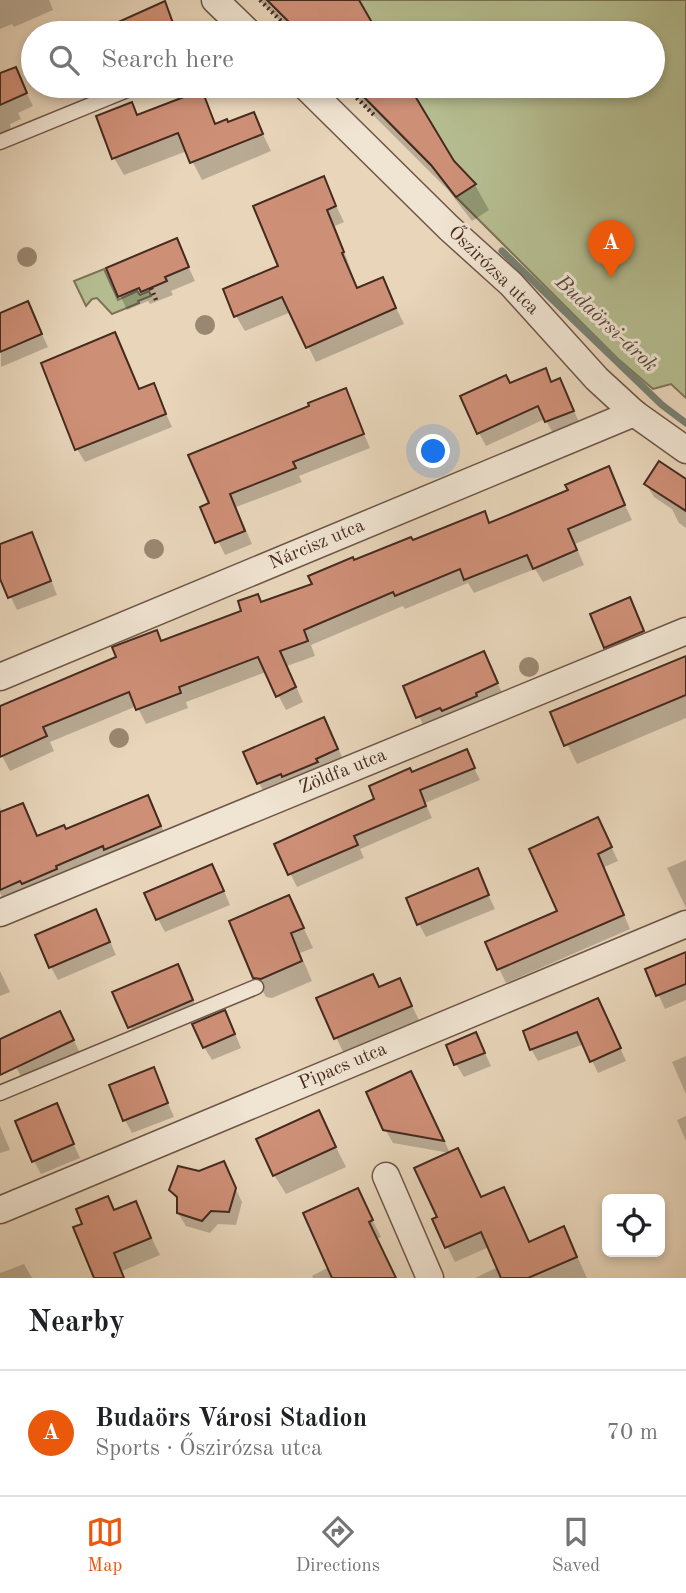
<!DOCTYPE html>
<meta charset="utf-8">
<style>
:root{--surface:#fff;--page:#f6f6f6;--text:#202124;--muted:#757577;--line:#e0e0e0;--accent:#ea580c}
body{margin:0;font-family:"Old Standard TT",serif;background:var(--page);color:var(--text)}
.controls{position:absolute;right:21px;bottom:21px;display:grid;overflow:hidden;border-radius:10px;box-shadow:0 4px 10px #0003}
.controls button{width:63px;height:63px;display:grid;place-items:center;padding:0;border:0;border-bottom:2px solid var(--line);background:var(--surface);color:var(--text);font:35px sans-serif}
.you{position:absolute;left:434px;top:452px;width:24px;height:24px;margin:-18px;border:5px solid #fff;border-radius:50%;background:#1a73e8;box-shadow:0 0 0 10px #1a73e833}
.badge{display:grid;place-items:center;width:46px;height:46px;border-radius:50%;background:var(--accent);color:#fff;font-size:23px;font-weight:700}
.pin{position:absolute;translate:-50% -58px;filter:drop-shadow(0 2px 4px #0008)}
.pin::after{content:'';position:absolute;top:37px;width:24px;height:21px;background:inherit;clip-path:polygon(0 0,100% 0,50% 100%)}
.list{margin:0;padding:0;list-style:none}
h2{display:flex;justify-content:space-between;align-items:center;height:91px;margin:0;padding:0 28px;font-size:30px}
h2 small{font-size:23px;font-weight:400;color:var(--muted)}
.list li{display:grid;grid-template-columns:46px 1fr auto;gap:21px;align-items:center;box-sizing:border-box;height:126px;padding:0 28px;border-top:2px solid var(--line)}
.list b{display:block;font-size:26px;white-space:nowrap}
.list p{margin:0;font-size:23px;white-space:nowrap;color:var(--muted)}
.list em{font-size:23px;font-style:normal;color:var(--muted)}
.icon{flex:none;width:38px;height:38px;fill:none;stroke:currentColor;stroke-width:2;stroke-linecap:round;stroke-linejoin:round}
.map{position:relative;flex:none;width:686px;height:1278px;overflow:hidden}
.search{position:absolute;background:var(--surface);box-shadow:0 4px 10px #0003;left:21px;right:21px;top:21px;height:77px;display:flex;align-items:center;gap:18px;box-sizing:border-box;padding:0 24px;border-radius:38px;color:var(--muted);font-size:26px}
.sheet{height:217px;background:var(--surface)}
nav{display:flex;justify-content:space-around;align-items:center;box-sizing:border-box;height:98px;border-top:2px solid var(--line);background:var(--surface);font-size:19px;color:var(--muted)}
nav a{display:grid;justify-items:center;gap:4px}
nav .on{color:var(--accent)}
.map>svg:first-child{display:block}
</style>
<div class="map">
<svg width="686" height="1278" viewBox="0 0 686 1278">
<rect width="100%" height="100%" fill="#e8d5ba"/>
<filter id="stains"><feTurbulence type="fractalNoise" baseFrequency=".00286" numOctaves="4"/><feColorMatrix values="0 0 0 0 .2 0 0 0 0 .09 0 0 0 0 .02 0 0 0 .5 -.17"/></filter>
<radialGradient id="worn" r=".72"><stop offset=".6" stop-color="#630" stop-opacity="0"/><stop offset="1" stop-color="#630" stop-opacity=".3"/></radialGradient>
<g fill="#b5bd90" stroke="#7d7458" stroke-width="2">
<path d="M267,0H686V398L671,384L653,389L617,358L456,197L431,165L353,86H653V33H300Z"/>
<path d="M104,269L118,300L137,291L140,295L149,291L151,296L138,301L139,303L112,314L97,298L92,299L86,306L74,281Z"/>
</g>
<g fill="#0003">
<path d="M0,0H49L53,10L14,27L12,24L0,29Z"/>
<path d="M259,0H357L376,33H292Z"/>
<path d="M165,4L178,33H104L103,31Z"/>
<path d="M15,69L33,106L18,113L21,119L10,124L11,129L0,134V75Z"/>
<path d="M344,86H407L452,162L475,185L489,210L472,221L448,190Z"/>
<path d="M201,92L217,125L228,124L253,114L271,151L202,180L187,151L124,175L114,158L132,104L139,117Z"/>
<path d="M323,179L344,222L335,226L358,290L382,279L404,324L316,362L291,312L245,331L236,316L281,267Z"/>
<path d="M176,240L195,281L171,291L173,295L150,304L148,301L127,310L108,269Z"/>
<path d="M27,303L48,347L1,367L0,315Z"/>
<path d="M115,334L140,391L153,386L172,427L85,462L77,449Z"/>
<path d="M545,371L552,383L560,380L580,424L554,435L545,419L486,446L479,433L510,385Z"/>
<path d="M345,390L370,448L299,476L302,482L236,507L252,544L225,555L202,508L211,504Z"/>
<path d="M608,469L632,520L575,544L584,565L543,582L535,569L474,593L468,583L405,609L403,606L311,645L315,656L287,666L303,702L286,710L266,672L186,702L188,708L146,724L137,706L50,742L54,751L10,771L2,756L0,708L118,657L156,632L162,643L314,585L353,562L484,514L490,525L570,491Z"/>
<path d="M686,481V528L679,523L672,509L654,497L646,484Z"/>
<path d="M31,534L38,547L57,595L17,610L0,574V546Z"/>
<path d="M629,599L650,645L614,660L606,647Z"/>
<path d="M483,653L507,703L429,737L405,687Z"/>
<path d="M686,657V718L577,764L552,713Z"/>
<path d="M324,719L348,769L270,803L259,783Z"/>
<path d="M466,752L480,780L425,803L432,818L360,849L364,858L297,887L276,845L377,800L411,774Z"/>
<path d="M147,797L169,842L7,906L0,893V807L2,813L22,805L38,837L65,831Z"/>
<path d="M605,833L618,861L604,867L630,929L506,983L487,943L559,912Z"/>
<path d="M686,860V908L667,868Z"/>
<path d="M477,871L495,909L426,937L419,924Z"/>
<path d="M219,879L230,905L165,932L158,919Z"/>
<path d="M289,897L313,948L300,953L312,981L272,998L266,997L255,977Z"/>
<path d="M103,925L116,955L58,980L51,967Z"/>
<path d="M686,956V1000L665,1009L647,970Z"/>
<path d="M0,971L10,992L0,996Z"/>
<path d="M185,980L199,1014L137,1040L115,993Z"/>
<path d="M399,980L422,1026L346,1058L318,999L380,988Z"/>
<path d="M598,1000L626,1061L598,1073L584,1044L538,1061L531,1049Z"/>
<path d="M67,1026L80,1053L23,1080L16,1067Z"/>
<path d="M232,1026L241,1048L212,1060L204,1047Z"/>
<path d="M476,1034L491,1066L464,1077L456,1064Z"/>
<path d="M686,1056V1094L672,1062Z"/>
<path d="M153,1069L174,1117L132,1133L125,1120Z"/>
<path d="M411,1073L418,1086L450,1153L393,1143L385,1129Z"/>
<path d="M56,1106L80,1158L41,1174L34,1161Z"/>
<path d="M318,1112L346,1167L286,1194L274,1175Z"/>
<path d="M686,1116V1141L677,1120Z"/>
<path d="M0,1126L10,1150L0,1153Z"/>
<path d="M223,1163L242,1202L236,1225L218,1224L210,1233L186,1226L178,1213L179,1203L171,1190L200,1173Z"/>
<path d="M504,1189L530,1243H571L587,1278H475L498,1267L489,1247L455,1262L434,1220Z"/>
<path d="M357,1190L381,1237L377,1239L396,1278H313L312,1276L329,1267Z"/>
<path d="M107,1198L115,1212L135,1204L160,1255L122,1271L125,1278H96L85,1225Z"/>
<path d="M24,1264L32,1278H0V1273Z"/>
</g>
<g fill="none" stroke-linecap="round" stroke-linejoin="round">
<path stroke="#778072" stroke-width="7" d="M502,251L662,405L686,423"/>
</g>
<g fill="#ce8f77" stroke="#452a1f" stroke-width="2">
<path d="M267,0H359L378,33H300Z"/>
<path d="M165,1L174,26L152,30V33H94Z"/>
<path d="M16,67L27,93L0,105V73Z"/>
<path d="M353,86H409L454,161L476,184L456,197L431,165Z"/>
<path d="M202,90L215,124L227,119L228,122L254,112L263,134L190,163L178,133L112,159L96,116L132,102L137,115Z"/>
<path d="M324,176L336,206L327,210L344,252L342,253L357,288L383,277L396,308L306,348L282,297L234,317L223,289L278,266L253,206Z"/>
<path d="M177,238L189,267L165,277L167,281L141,292L139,288L118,297L106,268Z"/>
<path d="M28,301L42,334L0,352V313Z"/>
<path d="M115,332L139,389L154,383L166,414L75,450L41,363Z"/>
<path d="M546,368L551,382L560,378L574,411L545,422L538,406L477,434L460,396L506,375L510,383Z"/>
<path d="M346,388L364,434L293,462L296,468L230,494L245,531L215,543L200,507L209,503L188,455L309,406L308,403Z"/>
<path d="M659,461L686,479V511L644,484Z"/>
<path d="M609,466L625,505L568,529L577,550L533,569L527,555L464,580L460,569L395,596L393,592L304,630L308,641L280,651L296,687L276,697L258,657L179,687L181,693L136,710L129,692L43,727L47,736L0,757V706L116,657L112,647L157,630L161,641L241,611L238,601L258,594L261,602L312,584L308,576L353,557L354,560L411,537L413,540L485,511L489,523L568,490L565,485Z"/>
<path d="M32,532L51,581L8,598L0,579V544Z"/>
<path d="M630,597L644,631L604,648L590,614Z"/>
<path d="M484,651L498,683L476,693L477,696L442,711L440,708L416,718L403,686Z"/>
<path d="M686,656V695L564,746L550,712Z"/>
<path d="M324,717L338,749L316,759L318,762L282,777L281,774L257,784L243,752Z"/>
<path d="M467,749L475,768L420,790L426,806L354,836L358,845L288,875L274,844L374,799L369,786L410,768L412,772Z"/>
<path d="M148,795L161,826L104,850L103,846L56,866L57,869L22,884L20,881L0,890V812L23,803L37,836L64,825L66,829Z"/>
<path d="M598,817L612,847L598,854L624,915L497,970L485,942L557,911L529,849Z"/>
<path d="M212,864L224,891L156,920L144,893Z"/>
<path d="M478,868L489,895L417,925L406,898Z"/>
<path d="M289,895L304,928L291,933L302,961L261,979L253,978L229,921Z"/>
<path d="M96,909L110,942L49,968L35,935Z"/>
<path d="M686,952V984L656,996L645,969Z"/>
<path d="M178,964L193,1000L128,1028L112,992Z"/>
<path d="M373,974L379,987L400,978L412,1006L334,1039L316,998Z"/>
<path d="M598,998L621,1048L590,1062L577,1032L530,1050L523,1031Z"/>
<path d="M225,1010L235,1034L203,1048L192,1024Z"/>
<path d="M60,1011L74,1040L0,1075V1039Z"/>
<path d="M476,1032L485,1053L454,1065L446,1045Z"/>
<path d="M154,1067L168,1103L123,1121L109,1085Z"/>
<path d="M411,1071L444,1141L383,1130L366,1092Z"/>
<path d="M57,1103L74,1144L32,1162L15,1121Z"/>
<path d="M319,1110L336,1147L273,1176L256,1139Z"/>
<path d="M458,1148L481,1197L504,1187L529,1242L564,1226L577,1257L528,1278H501L481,1232L445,1248L432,1219L437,1217L414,1168Z"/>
<path d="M224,1161L236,1188L229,1212L211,1211L202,1221L177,1213V1197L169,1190L178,1166L199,1171Z"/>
<path d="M358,1188L373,1220L369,1222L396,1278H332L303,1213Z"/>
<path d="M108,1196L114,1210L136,1201L151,1238L114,1253L124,1278H94L73,1227L82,1224L76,1209Z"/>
</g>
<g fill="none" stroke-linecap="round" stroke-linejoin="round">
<defs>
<g id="lane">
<path d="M0,142L137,86"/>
<path d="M0,1093L256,987"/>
</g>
<g id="street">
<path d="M215,0L249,33"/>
<path d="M305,86L449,228L511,284L597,379L634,413L686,450"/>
<path d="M0,677L634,413"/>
<path d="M0,913L686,631"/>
<path d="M386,1176L430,1278"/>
<path d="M0,1210L686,924"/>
</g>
</defs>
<use href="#lane" stroke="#6e5546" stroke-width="17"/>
<use href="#street" stroke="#6e5546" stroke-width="29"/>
<g stroke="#452a1f" stroke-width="4.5" stroke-dasharray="2 3.5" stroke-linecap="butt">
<path d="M260,0L293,33"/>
<path d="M345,86L374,115"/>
<path d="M151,288L156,300"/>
</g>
<use href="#lane" stroke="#f0e4d2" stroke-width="14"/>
<use href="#street" stroke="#f0e4d2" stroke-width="26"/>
</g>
<g fill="#9a8771">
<circle cx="27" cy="257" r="10"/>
<circle cx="205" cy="325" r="10"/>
<circle cx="154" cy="549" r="10"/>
<circle cx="529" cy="667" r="10"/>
<circle cx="119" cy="738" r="10"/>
</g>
<g text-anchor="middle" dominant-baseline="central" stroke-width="6" stroke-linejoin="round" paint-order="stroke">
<g font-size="19" fill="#452a1f" stroke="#f0e4d2">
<text transform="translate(493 271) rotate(44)">Őszirózsa utca</text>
<text transform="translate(317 545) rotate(-23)">Nárcisz utca</text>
<text transform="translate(343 772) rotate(-22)">Zöldfa utca</text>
<text transform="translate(343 1067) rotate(-23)">Pipacs utca</text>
</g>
<g font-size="21" font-style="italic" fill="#56473b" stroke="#f0e4d2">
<text transform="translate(606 324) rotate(43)">Budaörsi-árok</text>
</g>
</g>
<rect width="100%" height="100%" filter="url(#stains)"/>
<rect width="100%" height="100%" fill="url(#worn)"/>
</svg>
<div class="controls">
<button><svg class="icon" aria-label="locate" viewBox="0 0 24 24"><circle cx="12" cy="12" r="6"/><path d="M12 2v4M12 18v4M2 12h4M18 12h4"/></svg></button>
</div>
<div class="you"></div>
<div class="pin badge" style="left:611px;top:278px">A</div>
<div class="search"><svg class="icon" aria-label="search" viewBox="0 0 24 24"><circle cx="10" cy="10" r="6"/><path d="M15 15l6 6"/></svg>Search here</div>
</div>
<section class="sheet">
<h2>Nearby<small></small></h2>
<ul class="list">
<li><span class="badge">A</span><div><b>Budaörs Városi Stadion</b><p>Sports · Őszirózsa utca</p></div><em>70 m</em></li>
</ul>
</section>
<nav>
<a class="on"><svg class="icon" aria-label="map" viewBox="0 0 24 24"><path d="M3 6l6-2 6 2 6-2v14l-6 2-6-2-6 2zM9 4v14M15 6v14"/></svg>Map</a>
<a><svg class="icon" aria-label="directions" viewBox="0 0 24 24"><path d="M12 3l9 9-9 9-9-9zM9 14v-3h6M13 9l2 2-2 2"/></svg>Directions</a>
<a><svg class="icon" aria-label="saved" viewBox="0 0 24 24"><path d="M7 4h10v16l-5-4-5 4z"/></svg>Saved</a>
</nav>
